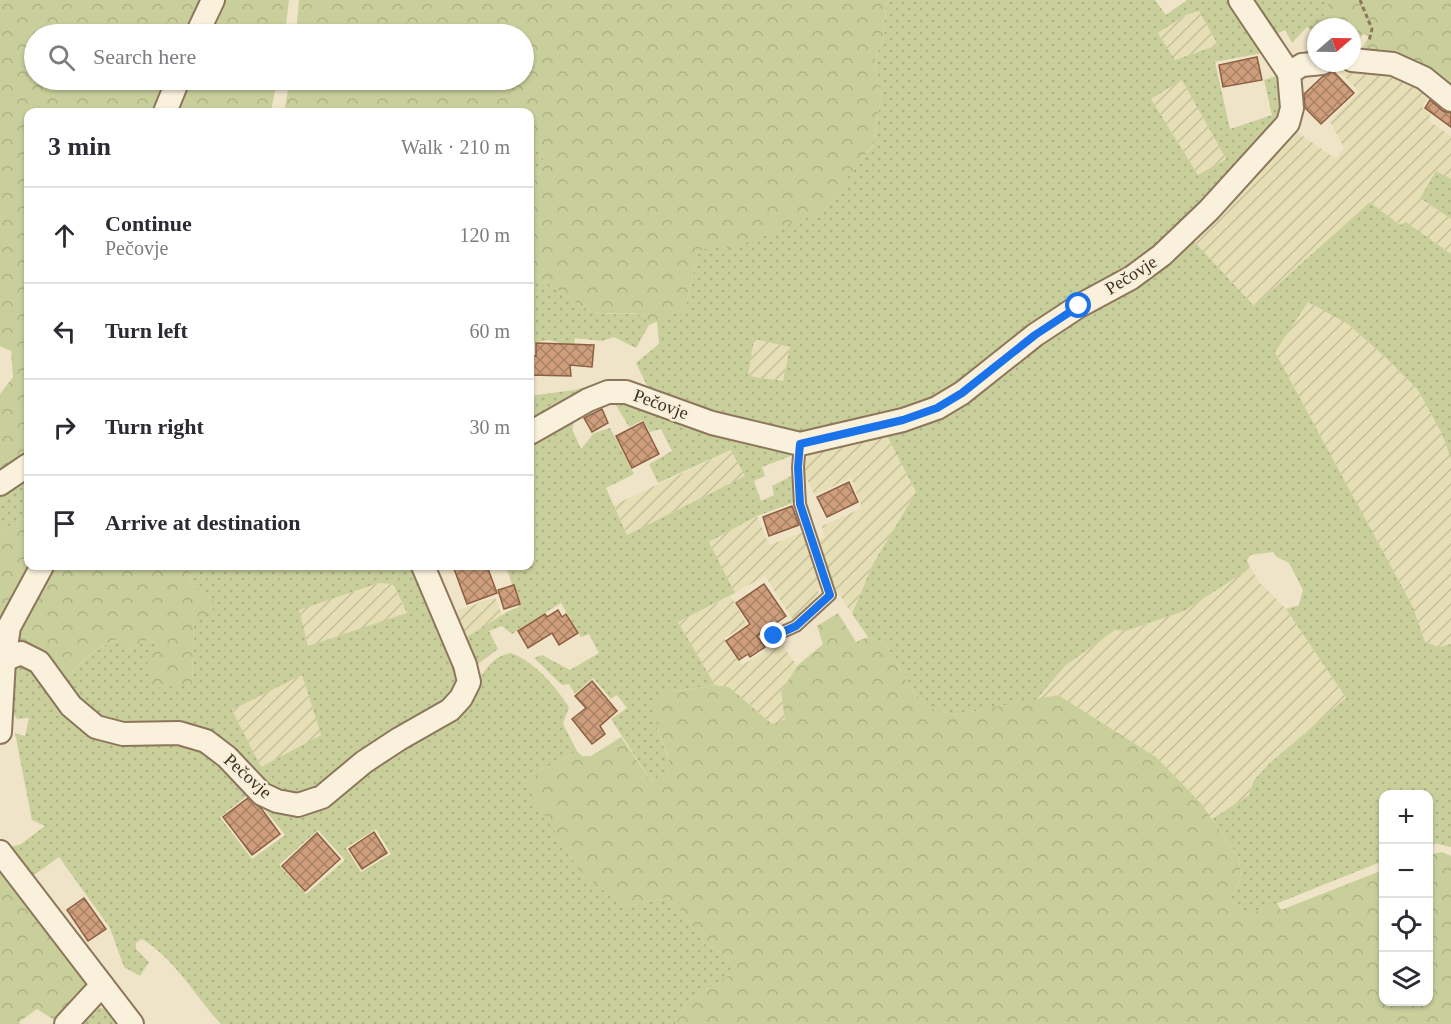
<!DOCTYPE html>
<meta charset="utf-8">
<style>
:root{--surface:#fff;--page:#f7f7f7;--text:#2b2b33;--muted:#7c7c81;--line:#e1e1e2}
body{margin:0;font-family:Georgia,serif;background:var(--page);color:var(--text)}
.controls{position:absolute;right:18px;bottom:18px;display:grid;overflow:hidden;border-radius:12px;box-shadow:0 2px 4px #0004}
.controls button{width:54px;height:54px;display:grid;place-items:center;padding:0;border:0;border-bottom:2px solid var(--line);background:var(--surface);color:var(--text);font:30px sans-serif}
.compass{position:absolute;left:1307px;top:18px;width:54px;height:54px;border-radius:50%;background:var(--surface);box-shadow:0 2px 4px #0004;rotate:70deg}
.stop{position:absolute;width:18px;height:18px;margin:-14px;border:4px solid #1a73e8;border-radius:50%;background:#fff}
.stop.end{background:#1a73e8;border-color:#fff;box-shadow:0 2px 6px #0008}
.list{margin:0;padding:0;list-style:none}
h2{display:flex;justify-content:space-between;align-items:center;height:78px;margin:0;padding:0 24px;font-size:26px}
h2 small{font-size:20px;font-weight:400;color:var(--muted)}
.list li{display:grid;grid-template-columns:39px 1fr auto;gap:18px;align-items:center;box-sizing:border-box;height:96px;padding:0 24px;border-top:2px solid var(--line)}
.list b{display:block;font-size:22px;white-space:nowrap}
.list p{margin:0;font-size:20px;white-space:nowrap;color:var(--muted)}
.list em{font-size:20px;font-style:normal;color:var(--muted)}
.icon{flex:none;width:33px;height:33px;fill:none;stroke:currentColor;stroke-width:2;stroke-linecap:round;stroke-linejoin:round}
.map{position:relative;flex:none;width:1451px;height:1024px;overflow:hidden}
.search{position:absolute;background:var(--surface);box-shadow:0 2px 4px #0004;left:24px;top:24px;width:510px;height:66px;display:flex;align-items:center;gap:15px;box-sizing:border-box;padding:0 21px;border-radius:33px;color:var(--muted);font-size:22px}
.panel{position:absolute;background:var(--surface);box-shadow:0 2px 4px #0004;left:24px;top:108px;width:510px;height:462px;border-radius:12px}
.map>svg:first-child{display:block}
</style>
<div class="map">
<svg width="1451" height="1024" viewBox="0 0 1451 1024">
<defs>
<pattern id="farmland-furrows" width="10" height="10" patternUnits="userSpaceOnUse" patternTransform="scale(1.5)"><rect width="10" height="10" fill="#e6deb5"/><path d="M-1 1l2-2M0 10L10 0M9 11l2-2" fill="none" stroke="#c6bf9b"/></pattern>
<pattern id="green-dots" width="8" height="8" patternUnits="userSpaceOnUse" patternTransform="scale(1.5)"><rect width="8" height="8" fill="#c9cf9b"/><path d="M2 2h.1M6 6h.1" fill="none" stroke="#aeb285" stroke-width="1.8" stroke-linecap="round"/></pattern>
<pattern id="forest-crowns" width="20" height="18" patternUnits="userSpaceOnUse" patternTransform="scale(1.5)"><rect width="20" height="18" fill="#c9cf9b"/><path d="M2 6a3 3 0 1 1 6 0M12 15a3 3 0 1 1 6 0" fill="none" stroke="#aeb285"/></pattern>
<pattern id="building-cross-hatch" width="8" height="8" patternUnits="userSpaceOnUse" patternTransform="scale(1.5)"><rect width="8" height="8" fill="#cf9f7d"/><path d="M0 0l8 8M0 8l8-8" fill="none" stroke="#a98266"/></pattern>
</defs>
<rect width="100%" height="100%" fill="#f0e4c8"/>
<g fill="url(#farmland-furrows)">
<path d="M1199,11L1218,45L1175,61L1158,33L1186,15Z"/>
<path d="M1371,65L1433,91L1422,107L1430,114L1429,121L1451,136V179L1420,198L1451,219V254L1406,222L1400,225L1370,202L1254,306L1189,236L1291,128L1336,159L1344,148L1330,121L1359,92L1336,67Z"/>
<path d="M1182,80L1226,159L1198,175L1151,99Z"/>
<path d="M1308,301L1348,324L1386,358L1418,390L1441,432L1451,458V644L1439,647L1425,642L1413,607L1275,352Z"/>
<path d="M754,338L790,347L783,381L748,376Z"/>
<path d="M884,430L916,492L873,564L852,614L831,582L815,540L824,538L822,526L862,508L851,478L815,495L803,472L809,451Z"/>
<path d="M732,450L746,476L627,535L614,505Z"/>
<path d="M757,516L769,545L804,532L820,583L818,594L809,610L795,623L765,576L735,593L709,542Z"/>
<path d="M1250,567L1260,583L1286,609L1346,698L1270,763L1254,780L1249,795L1212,819L1200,802L1156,757L1058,695L1036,700L1065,666L1115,630L1126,631L1184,611Z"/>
<path d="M379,583L393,584L407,614L308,646L298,610Z"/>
<path d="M731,596L747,625L724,638L742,665L781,643L797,666L781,692L786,719L772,724L729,687L715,685L678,622Z"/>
<path d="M495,597L502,615L465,638L448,614Z"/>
<path d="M302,675L321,735L261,767L232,710Z"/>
</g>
<g fill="url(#green-dots)" fill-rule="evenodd">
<path d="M890,0H1155L1166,15L1187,0H1237L1268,52L1215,62L1230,129L1272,115L1264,80L1279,75L1287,109L1183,231L949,396L797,438L651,394L636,363L659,344L657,320L685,309L698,252L720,241L826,209L855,166L873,146L881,95L874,63L884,35L886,7ZM1199,11L1218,45L1175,60L1158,33L1186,15ZM1182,80L1226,159L1198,175L1151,99ZM754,339L790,347L783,381L748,376Z"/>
<path d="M1246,0H1329L1321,27H1316V29L1312,31L1307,27L1292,43L1285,30L1270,37Z"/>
<path d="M530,142L544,155L542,169L534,181L532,222L530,238Z"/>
<path d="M1436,171L1451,179V219L1420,198Z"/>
<path d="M1370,202L1400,225L1406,222L1451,254V458L1441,432L1418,390L1386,358L1348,324L1308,302L1275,352L1413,607L1425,642L1439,647L1451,644V847L1437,844L1429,845L1428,794H1384L1383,861L1248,915L1231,898L1241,878L1239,858L1212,819L1249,795L1254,780L1270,763L1346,698L1286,609L1299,605L1303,590L1289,563L1277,557L1273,552L1250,555L1247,560L1250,567L1246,571L1184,611L1126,631L1115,630L1065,666L1036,700L954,715L930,708L913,691L885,643L868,637L852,614L873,564L916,492L884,430L1189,236L1254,306Z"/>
<path d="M530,271C543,279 582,309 594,312C613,316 627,311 646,316L649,325L636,348L614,337L602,341L575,338L574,347L549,340L530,343Z"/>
<path d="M603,382L530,427V396L574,390Z"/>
<path d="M613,400L792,449L791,456L762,467L765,476L754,481L761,501L774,495L772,486L793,475L795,502L757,516L709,542L735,593L678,622L715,685L665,693L657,730L668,756L669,769L651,781L611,719L627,708L617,695L611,699L593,678L575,694L569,684L562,685L534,658L542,655L570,670L599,653L589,634L581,637L561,603L512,634L502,626L489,631L498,649L478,664L471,660L465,638L507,612L519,607L506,566H530V441L566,420L574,422L572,429L581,449L594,433L610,428L634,474L606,488L627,535L745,476L731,450L658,483L649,464L672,451L661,429L650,432L643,420L629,427Z"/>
<path d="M28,470V516L0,531V494Z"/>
<path d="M187,566H416L457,663L458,693L328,786L283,797L230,751L99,721L63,685C78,664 93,648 118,640L127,651L151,638L192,685L194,625L212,598L193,585ZM379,583L393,584L407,613L308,646L299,610ZM302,675L321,735L261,767L232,710Z"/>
<path d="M511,653C535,662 555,686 569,707L563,724L577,751L538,772L627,906L666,898L679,907L706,945L726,955L731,963V974L690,1000L675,1024H221C195,996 176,960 142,939L136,943V949L149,962L140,976L124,967L110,928L59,857L30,878L5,849L21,844L45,826L32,820L15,733L25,736L29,718L17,719L11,711L12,665L22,660L83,723L203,744L252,792L220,817L252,859L285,835L262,806L291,811L475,686C485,670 492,656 511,653ZM376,829L391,854L361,872L346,848ZM318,830L345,860L306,894L279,865Z"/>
<path d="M99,1007L109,1011L123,1024H72L87,1011Z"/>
</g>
<g fill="url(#forest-crowns)">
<path d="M0,0H206L190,34H34V80H172L159,112H28V452L0,478V394L13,377L11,351L0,346Z"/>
<path d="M221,0H289L285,34H207Z"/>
<path d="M299,0H890L886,7L884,35L874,63L881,95L873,145L855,167L826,209L730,250L720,242L698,252L685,309L649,325L646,316C627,310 613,316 594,312C582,309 543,279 530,271L534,181L542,169L544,155L530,142V112H284L290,80H524V34H296Z"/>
<path d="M1329,0H1451V89L1358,54L1369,37L1363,34L1357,42L1352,40V27H1321Z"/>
<path d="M188,80H277L271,112H175Z"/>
<path d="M28,516V566H38L0,632V531Z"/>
<path d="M53,566H187L193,585L212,598L215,607L194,625L192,685L153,688L147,662L157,645L151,638L127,651L117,640C93,648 78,664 63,685L38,652L15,639C24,613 43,591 53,566Z"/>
<path d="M838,613L856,642L868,637L885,643L913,691L930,708L954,715L1058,695L1156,757L1200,802L1239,858L1241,878L1231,898L1248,915L1277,903L1281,910L1383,870L1384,1002H1428L1429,855L1442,852L1451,856V1024H675L690,1000L731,974V963L726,955L706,945L679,907L666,898L627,906L601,889L578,869L527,787L538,772L577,751L582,756H591L621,737L651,781L669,769L668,755L657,730L655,703L665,693L715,685L729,687L772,724L785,719L781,692L797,666L823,644L817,626Z"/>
<path d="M0,862L87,979L85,992L59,1023L37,1009L19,1022L20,1024H0Z"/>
</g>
<g fill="url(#building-cross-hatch)" stroke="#8d5f41" stroke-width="1.5">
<path d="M1257,57L1262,80L1223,87L1219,65Z"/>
<path d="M1333,71L1354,93L1321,124L1305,108L1304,94L1322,77Z"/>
<path d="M1430,100L1443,111L1451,113V127L1425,108Z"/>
<path d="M536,343L594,345L592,367L570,365L571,376L530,375V356H536Z"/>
<path d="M602,409L608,423L592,432L584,418Z"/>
<path d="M643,422L659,454L632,468L616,436Z"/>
<path d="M849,482L858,502L827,517L817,497Z"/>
<path d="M792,506L799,525L769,536L763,517Z"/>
<path d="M453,566H487L497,593L467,604Z"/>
<path d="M764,584L786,616L757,636L765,647L750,657L748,654L739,660L726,641L750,624L736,603Z"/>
<path d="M514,585L520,604L504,609L498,590Z"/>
<path d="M558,610L562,617L566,614L578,633L559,645L552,633L528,648L518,631L545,614L547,617Z"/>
<path d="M592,681L617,711L600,726L605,734L592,744L572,719L586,708L575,696Z"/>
<path d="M248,798L261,808L280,834L252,855L223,817Z"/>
<path d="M374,832L387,853L362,869L349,849Z"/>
<path d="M317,833L340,859L305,891L282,866Z"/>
<path d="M84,898L106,929L88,941L67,910Z"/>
</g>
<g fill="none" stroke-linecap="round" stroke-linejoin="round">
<defs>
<path id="lane" d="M774,636L796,626L830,595L800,504L798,467L800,444"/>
<g id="street">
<path d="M1240,0L1289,73"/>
<path d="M197,34L213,0"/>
<path d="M1352,60L1393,64L1424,78L1451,100"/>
<path d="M165,112L178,80"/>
<path d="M530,433L588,400L608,392H626L712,423L800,444L903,420L937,408L962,393L1035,335L1079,306L1131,278L1162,255L1209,210L1288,123L1292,108L1289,73L1302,65L1322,63"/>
<path d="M0,484L28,465"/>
<path d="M4,660L21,653L39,662L71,706L96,727L123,734L179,733L206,741L227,757L262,794L277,801L298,805L322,797L364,762L399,739L450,710L461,698L469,682L465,665L423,566"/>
<path d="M0,732L4,660L9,627L42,566"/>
<path d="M0,852L132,1024"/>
<path d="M66,1024L102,985"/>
</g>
</defs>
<use href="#lane" stroke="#8d765c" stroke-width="14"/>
<use href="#street" stroke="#8d765c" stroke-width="26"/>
<path stroke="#8d765c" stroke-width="3" stroke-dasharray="4.5 3" stroke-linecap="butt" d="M1360,0L1372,29L1369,41"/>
<use href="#lane" stroke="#faf1dc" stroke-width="10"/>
<use href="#street" stroke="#faf1dc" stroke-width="22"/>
</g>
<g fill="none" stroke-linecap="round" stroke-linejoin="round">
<path stroke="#1a73e8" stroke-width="8" d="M774,636L796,626L830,595L800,504L798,467L800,444L903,420L937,408L962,393L1035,335L1079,306"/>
</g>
<g text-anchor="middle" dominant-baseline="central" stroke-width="5" stroke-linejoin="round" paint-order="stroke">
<g font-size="18" fill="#3d2e20" stroke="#f7eed8">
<text transform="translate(1131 275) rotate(-32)">Pečovje</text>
<text transform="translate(661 404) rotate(20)">Pečovje</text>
<text transform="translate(248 776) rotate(42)">Pečovje</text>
</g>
</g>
</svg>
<div class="controls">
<button>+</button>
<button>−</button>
<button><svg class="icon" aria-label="locate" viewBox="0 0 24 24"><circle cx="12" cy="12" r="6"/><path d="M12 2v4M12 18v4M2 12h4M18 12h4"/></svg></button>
<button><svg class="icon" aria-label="layers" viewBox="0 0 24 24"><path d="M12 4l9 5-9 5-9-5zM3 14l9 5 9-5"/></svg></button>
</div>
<svg class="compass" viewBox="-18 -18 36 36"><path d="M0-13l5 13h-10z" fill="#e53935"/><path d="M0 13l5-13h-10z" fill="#7c7c81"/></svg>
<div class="stop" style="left:1079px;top:306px"></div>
<div class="stop end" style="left:774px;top:636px"></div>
<div class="search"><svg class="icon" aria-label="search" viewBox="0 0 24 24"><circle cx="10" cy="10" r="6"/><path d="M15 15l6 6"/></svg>Search here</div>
<section class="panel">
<h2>3 min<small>Walk · 210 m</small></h2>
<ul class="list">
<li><svg class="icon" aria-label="ahead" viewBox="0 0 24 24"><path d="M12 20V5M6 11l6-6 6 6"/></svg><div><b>Continue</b><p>Pečovje</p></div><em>120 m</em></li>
<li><svg class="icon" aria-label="left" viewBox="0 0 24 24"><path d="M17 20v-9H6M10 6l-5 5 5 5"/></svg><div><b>Turn left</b></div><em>60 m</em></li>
<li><svg class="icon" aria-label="right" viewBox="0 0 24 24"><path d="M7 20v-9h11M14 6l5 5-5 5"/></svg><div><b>Turn right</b></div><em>30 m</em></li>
<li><svg class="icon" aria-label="arrive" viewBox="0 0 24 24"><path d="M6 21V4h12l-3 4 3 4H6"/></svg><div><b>Arrive at destination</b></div></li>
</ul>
</section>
</div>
